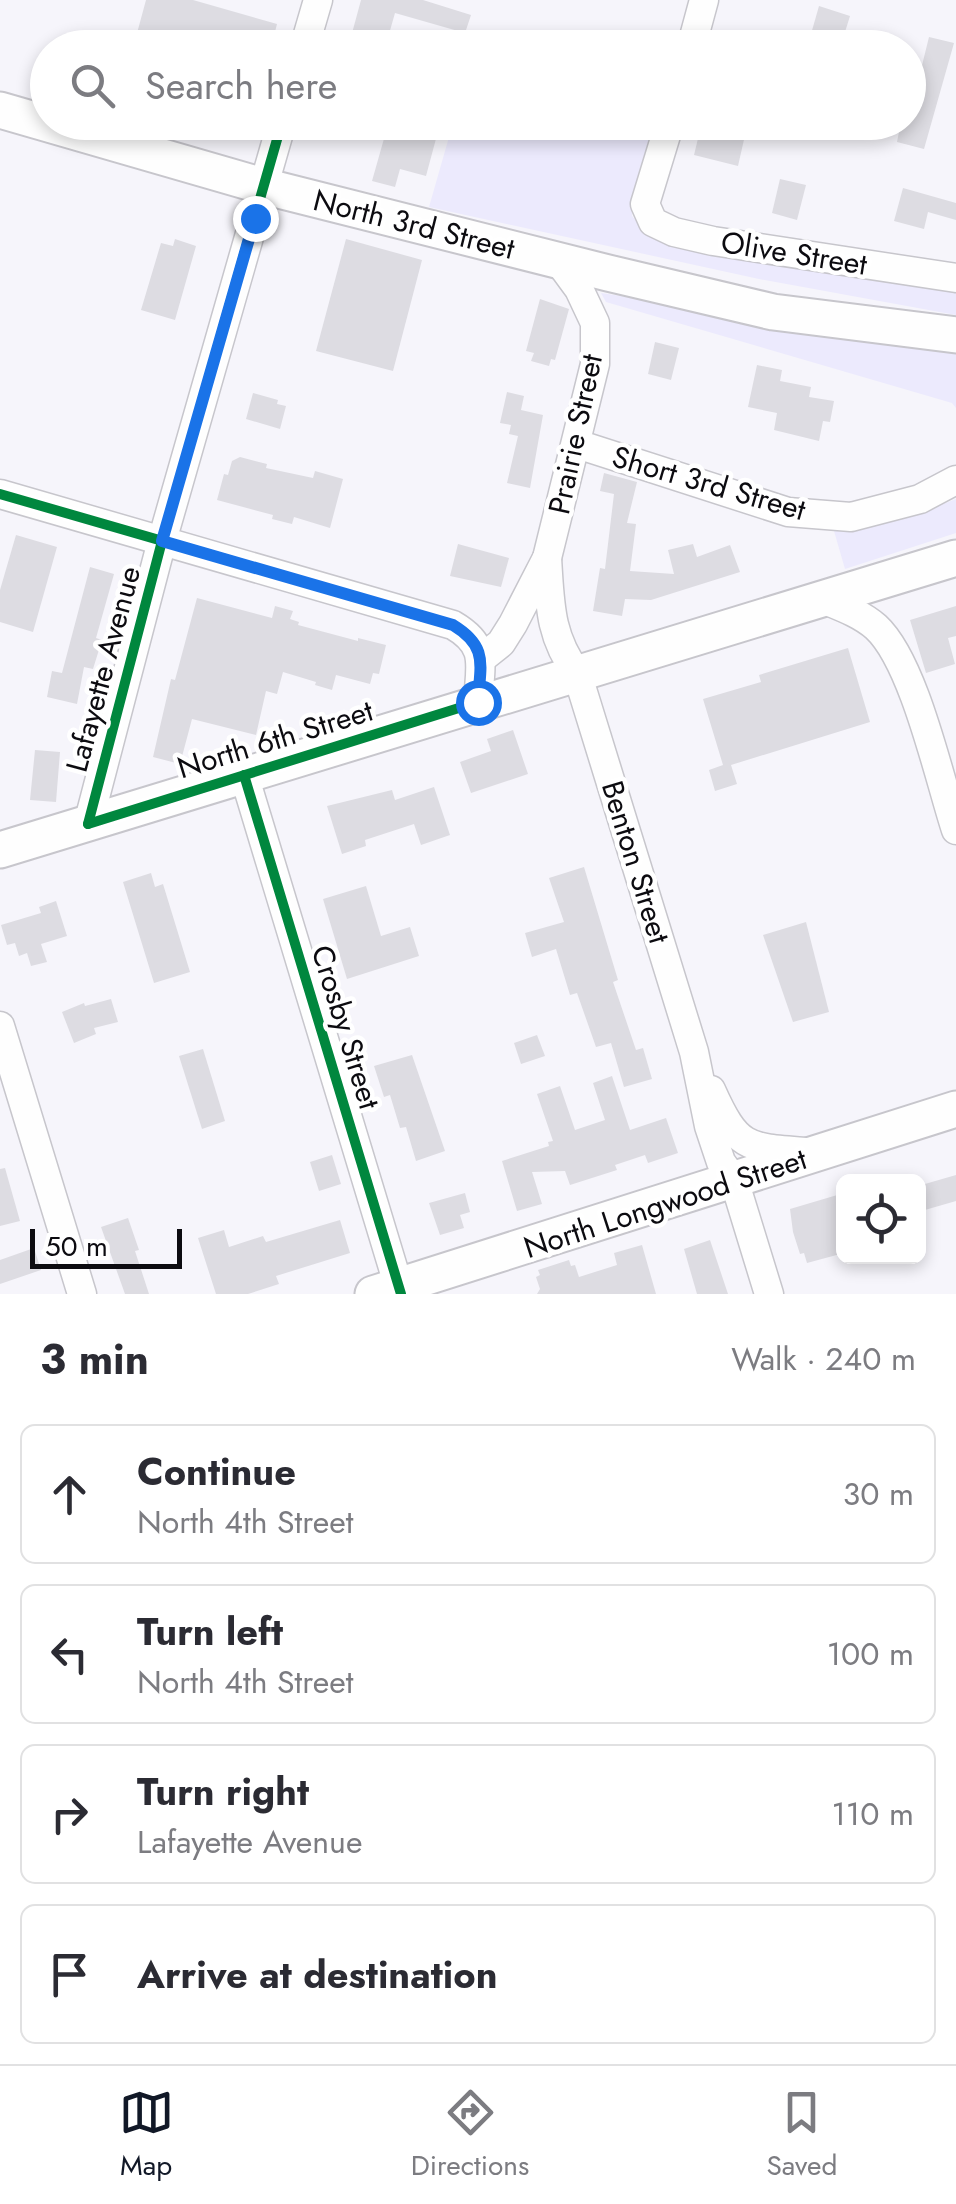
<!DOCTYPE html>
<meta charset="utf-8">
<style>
:root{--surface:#fff;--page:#f2f2f3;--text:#2b2b33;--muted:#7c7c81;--line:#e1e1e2;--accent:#111827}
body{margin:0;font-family:Jost,sans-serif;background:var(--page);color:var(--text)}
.controls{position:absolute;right:30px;bottom:30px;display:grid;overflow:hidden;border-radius:15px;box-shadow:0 5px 15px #0003}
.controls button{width:90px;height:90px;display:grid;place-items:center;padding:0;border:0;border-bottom:2px solid var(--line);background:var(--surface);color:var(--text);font:50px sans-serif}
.scale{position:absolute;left:30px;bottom:25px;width:152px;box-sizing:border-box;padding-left:10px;border:5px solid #0c0b10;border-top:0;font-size:28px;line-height:35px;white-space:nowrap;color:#0c0b10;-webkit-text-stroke:8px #fff;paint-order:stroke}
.stop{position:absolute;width:30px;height:30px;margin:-22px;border:8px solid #1a73e8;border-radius:50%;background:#fff}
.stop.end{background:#1a73e8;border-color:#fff;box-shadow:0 2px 10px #0008}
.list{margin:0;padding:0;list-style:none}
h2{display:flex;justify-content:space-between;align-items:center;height:130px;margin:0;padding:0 40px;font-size:42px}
h2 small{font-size:32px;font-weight:400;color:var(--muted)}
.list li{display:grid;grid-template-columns:65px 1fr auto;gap:30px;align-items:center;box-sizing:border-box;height:140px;margin:0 20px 20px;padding:0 20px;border:2px solid var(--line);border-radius:15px}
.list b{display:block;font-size:38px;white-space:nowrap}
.list p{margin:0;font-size:32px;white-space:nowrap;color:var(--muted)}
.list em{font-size:32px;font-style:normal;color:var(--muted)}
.icon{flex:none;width:55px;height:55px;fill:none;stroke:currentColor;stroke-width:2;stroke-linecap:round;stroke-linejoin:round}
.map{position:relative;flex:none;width:956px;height:1294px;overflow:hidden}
.search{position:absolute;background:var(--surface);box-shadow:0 5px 15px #0003;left:30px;right:30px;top:30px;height:110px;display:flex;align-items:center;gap:25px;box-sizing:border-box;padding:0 35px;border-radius:55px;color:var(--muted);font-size:38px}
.sheet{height:770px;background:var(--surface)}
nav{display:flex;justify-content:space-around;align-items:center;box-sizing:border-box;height:140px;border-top:2px solid var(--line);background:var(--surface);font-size:28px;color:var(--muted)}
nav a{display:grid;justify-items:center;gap:5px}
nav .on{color:var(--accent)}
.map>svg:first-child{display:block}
</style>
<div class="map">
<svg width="956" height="1294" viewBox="0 0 956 1294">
<rect width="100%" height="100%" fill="#f6f5fb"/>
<g fill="#eceafd">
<path d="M453,123H653L632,201V216L642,227L956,291V315L759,279L429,207Z"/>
<path d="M601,293L956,346V408L952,403L606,302Z"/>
<path d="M956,499V533L845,569L832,524C875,520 915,516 956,499Z"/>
</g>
<g fill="#dddce2">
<path d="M146,0H193L277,24L271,48H133Z"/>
<path d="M361,0H423L471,15L465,33L395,13L385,48H348Z"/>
<path d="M819,6L850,16L840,48H807Z"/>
<path d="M929,37L954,43L924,149L897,142L901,122H908Z"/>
<path d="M702,122H748L738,166L694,155Z"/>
<path d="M387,128L414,136L416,129L437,135L426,176L400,169L395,187L372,181Z"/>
<path d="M780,179L806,185L797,220L772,213Z"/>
<path d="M903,188L956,203V220L928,212L924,229L894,221Z"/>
<path d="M175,239L196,246L175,320L141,310L161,243L173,246Z"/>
<path d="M346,239L422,260L393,371L316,351Z"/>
<path d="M540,299L569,309L555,360L551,359L549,366L531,361L534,353L526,351Z"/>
<path d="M655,342L679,348L671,380L648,374Z"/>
<path d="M757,365L782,370L780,381L811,387L809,397L834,401L830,422L823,421L819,441L774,430L777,413L748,407Z"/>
<path d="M507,392L524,396L521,410L543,415L530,488L507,483L518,436L509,434L511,425L500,423Z"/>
<path d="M253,393L278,400L277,404L286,406L280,429L246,419Z"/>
<path d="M240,457L267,464L266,468L313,478L315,471L343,479L330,528L294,517L292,524L272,519L273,515L217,500L224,474L228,475L232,461Z"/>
<path d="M604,473L637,482L627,523L636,524L630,571L674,574L668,550L693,544L697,557L730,545L740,572L651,600L625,599L622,616L593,611L600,568L605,569L614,494L600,491Z"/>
<path d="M16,535L57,547L33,632L0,622V590Z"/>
<path d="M458,544L509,558L501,587L450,576Z"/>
<path d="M90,567L114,574L96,638L102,640L93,669L84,667L77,704L47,697L52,671L62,673Z"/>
<path d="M197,598L272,618L275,606L293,611L290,619L299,622L298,625L358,641V638L386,645L379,674L373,673L370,684L336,675L332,690L315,685L316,682L283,672L277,694L266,691L256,735L192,719L180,764L153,757L171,679L175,680Z"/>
<path d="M956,606V636L948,638L955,664L926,673L910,620Z"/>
<path d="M848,648L870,722L731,765L737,784L715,791L709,770L723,765L703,699L761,682L759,675Z"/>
<path d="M513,730L528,774L471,793L460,762L491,751L487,739Z"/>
<path d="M35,750L60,752L56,802L30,800Z"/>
<path d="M434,787L450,835L421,845L414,824L365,840L366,846L342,854L327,806L392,790L395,800Z"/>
<path d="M584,867L618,980L613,982L636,1050L643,1048L652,1079L624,1087L611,1043L596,1047L577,993L570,995L556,949L532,957L525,933L564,922L549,878Z"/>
<path d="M151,873L155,887L163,884L190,972L154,983L123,882Z"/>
<path d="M366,886L381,936L410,927L419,956L347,979L323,899Z"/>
<path d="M56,901L67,936L41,944L47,962L31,966L27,953L19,956L15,943L7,945L1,925L41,913L39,907Z"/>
<path d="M806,922L829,1012L793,1022L763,935Z"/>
<path d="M111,999L118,1022L94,1028L96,1034L74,1043L62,1012L84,1003L85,1006Z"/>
<path d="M537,1035L545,1056L521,1064L514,1043Z"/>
<path d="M203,1049L225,1121L202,1129L179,1056Z"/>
<path d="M412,1055L445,1151L416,1161L406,1127L400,1128L390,1095L384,1097L374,1066Z"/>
<path d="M612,1076L630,1130L666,1118L678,1153L648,1163L645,1155L615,1165L617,1170L570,1185L565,1171L532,1172L542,1204L517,1211L502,1161L549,1146L548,1142L553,1141L537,1094L560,1086L575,1130L605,1120L593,1083Z"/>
<path d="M332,1155L341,1184L319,1191L310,1162Z"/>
<path d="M5,1168L20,1221L0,1226V1169Z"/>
<path d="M956,1175V1201L918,1212V1186Z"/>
<path d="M465,1193L470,1212L460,1215L464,1228L440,1235L429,1203Z"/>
<path d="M844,1193V1253L807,1263L804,1253L800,1254L793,1232L790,1209Z"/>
<path d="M128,1218L139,1250L135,1251L149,1294H125L101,1227Z"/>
<path d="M340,1220L350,1253L276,1276L279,1284L248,1294H216L198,1238L224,1230L229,1247L263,1236L266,1242Z"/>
<path d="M710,1240L728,1294H697L684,1249Z"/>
<path d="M642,1245L656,1294H537L540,1289L536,1277L540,1275L538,1270L569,1260L571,1266L575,1265L579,1277L617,1265L614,1253Z"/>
<path d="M34,1248L41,1270L0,1284V1260Z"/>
</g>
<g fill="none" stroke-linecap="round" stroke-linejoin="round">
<defs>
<g id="minor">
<path d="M304,48L318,0"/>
<path d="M691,48L704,0"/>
<path d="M670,122L645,204L653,222L674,232L713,241L956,278"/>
<path d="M577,444L788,512L851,517L920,499L956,480"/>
<path d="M0,494L453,625C489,646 480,665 478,702"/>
<path d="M547,558C550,602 549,636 577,673L694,1052L709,1126L721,1162L734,1180L769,1294"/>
<path d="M820,598C839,606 860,613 876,627C914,662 939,778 956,830"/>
<path d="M481,659L501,643L513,624L547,558L595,364V323L579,289L557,259"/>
<path d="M244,775L401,1294"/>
<path d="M88,824L162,541L282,122"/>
<path d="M0,1026L82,1294"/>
<path d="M711,1090C737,1148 746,1148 807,1152"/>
</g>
<g id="major">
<path d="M0,110L263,186L608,273L773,312L956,335"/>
<path d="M0,850L956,558"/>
<path d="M373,1294L956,1109"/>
</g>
</defs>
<use href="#minor" stroke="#c7c6cc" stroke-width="31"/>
<use href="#major" stroke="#c7c6cc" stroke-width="39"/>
<use href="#minor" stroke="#fefefe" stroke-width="28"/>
<use href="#major" stroke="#fefefe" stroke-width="35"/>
<defs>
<g id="cycleway">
<path d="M0,494L453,625C489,646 480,665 478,702L88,824"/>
<path d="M244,775L401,1294"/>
<path d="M88,824L162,541L282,122"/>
</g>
</defs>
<use href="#cycleway" stroke="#fff" stroke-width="16"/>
<use href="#cycleway" stroke="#00873e" stroke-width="10"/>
</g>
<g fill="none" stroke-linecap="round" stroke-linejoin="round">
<path stroke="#1a73e8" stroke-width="12" d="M255,218L162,541L453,625C489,647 480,665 478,702"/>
</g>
<g text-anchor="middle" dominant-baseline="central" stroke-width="9" stroke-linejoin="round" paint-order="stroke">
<g font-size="30" fill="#0c0b10" stroke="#fff">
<text transform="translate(414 224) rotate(14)">North 3rd Street</text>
<text transform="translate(794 253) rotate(9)">Olive Street</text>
<text transform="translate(575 434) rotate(-78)">Prairie Street</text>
<text transform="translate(709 483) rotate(16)">Short 3rd Street</text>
<text transform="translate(103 669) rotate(-75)">Lafayette Avenue</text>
<text transform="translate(275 739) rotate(-17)">North 6th Street</text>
<text transform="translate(636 862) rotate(73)">Benton Street</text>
<text transform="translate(346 1027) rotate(73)">Crosby Street</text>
<text transform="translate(665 1203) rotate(-18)">North Longwood Street</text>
</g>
</g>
</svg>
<div class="controls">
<button><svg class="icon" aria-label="locate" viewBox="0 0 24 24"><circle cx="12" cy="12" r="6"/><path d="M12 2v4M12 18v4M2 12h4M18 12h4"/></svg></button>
</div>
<div class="scale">50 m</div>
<div class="stop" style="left:478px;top:702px"></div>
<div class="stop end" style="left:255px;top:218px"></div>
<div class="search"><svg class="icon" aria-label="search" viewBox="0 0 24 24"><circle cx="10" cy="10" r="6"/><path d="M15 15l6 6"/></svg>Search here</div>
</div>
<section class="sheet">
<h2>3 min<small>Walk · 240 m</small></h2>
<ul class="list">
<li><svg class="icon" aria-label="ahead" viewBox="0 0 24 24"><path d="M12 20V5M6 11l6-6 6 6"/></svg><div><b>Continue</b><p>North 4th Street</p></div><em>30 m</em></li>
<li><svg class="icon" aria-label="left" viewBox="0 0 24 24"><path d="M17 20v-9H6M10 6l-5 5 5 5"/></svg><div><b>Turn left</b><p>North 4th Street</p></div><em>100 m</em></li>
<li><svg class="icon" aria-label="right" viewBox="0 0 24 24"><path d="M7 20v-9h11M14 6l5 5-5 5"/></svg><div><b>Turn right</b><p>Lafayette Avenue</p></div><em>110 m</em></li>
<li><svg class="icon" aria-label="arrive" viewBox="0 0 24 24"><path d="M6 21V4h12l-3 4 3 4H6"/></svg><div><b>Arrive at destination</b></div></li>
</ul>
</section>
<nav>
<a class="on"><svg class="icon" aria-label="map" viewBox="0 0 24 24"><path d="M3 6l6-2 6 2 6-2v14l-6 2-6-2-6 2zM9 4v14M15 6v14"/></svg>Map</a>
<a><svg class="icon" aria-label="directions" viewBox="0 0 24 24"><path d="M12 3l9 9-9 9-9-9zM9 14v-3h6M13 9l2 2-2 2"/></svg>Directions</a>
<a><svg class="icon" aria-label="saved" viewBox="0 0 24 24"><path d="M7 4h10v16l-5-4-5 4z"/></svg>Saved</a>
</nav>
